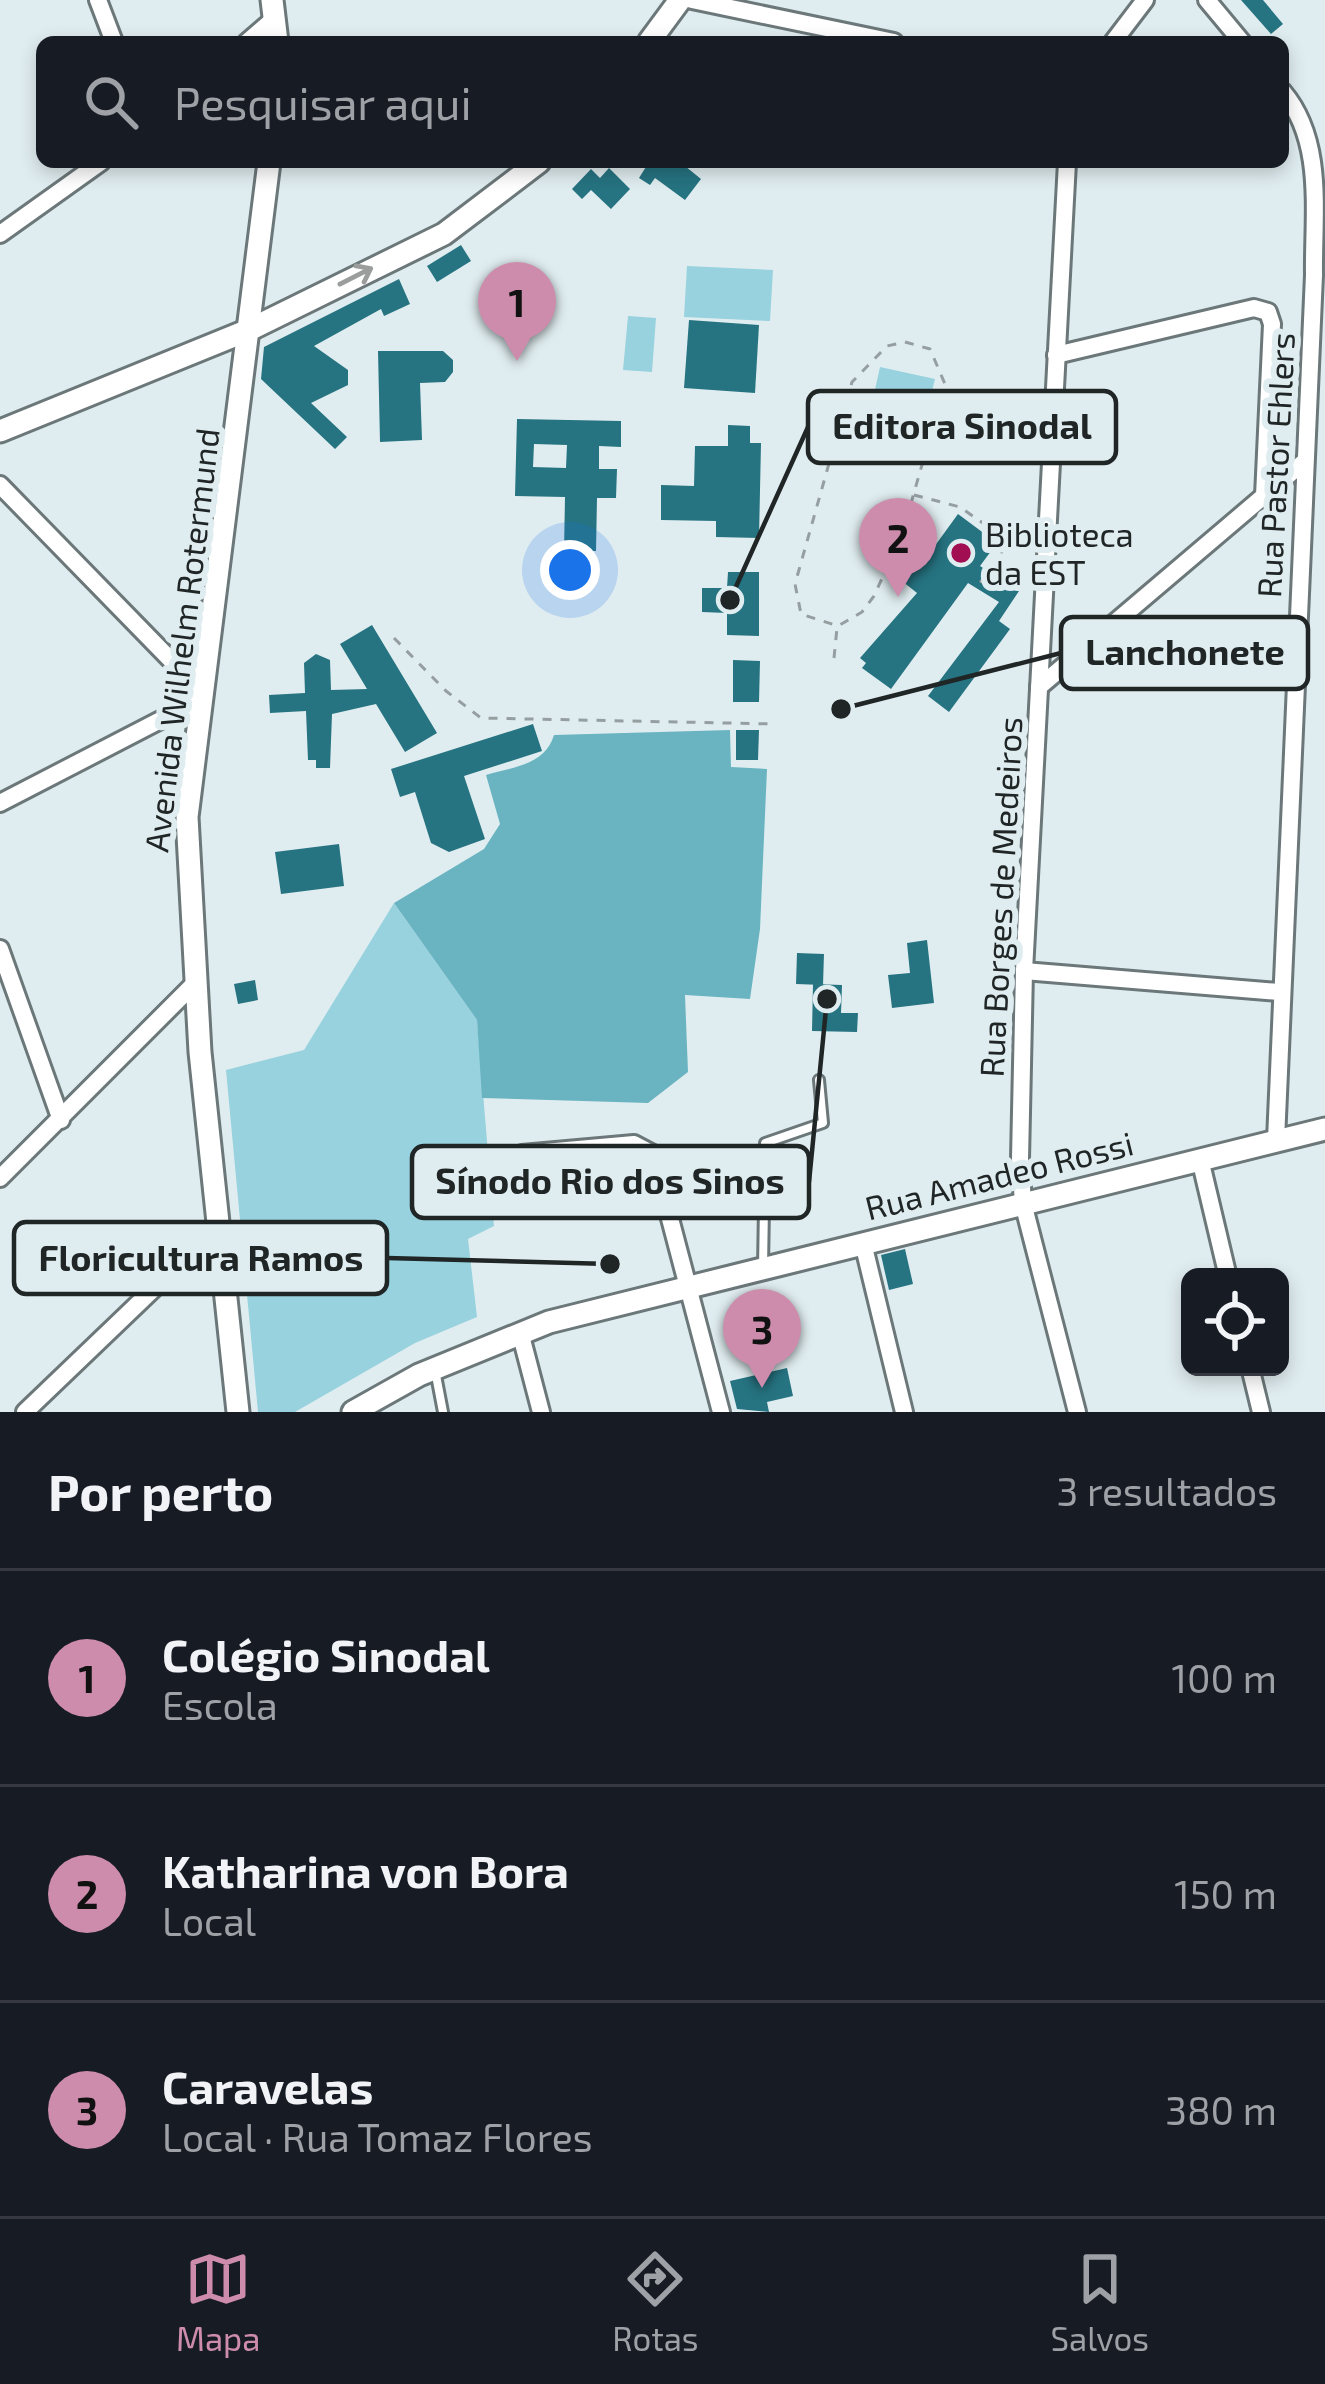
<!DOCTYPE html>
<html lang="pt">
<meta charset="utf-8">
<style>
:root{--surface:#171b24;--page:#20242c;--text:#f1f3f6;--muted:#9ea1a6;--line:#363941;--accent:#cd8cac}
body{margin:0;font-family:"Exo 2",sans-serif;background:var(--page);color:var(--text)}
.controls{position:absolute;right:36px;bottom:36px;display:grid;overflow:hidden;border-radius:18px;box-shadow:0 6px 18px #0003}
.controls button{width:108px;height:108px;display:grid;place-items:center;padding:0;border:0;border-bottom:3px solid var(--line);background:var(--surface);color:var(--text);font:60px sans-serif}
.you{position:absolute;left:570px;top:570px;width:42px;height:42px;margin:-30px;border:9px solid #fff;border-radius:50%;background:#1a73e8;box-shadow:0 0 0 18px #1a73e833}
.badge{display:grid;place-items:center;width:78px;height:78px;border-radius:50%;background:var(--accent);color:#111;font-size:39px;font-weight:700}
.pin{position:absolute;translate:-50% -99px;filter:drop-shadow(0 3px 6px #0008)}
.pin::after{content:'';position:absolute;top:63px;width:42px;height:36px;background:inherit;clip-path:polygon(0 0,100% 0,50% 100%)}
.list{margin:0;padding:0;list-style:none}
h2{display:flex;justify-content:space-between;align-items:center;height:156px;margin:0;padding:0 48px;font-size:51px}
h2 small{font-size:39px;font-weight:400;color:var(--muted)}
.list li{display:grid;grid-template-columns:78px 1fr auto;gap:36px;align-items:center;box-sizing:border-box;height:216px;padding:0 48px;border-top:3px solid var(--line)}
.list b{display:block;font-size:45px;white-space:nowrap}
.list p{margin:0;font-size:39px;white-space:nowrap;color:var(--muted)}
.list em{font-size:39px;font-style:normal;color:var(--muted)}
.icon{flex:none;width:66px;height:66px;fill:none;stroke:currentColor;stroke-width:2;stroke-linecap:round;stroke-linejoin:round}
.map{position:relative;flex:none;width:1325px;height:1412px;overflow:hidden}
.search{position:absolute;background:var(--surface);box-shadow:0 6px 18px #0003;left:36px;right:36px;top:36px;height:132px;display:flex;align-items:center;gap:30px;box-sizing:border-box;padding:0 42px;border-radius:18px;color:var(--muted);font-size:45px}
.sheet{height:804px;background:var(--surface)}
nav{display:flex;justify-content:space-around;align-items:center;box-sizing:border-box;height:168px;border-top:3px solid var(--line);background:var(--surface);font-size:33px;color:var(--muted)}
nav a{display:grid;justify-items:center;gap:6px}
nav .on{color:var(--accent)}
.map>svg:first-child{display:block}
</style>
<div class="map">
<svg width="1325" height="1412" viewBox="0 0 1325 1412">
<rect width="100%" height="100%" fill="#e0edf0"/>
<g fill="#97d2de">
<path d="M687,266L773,270L770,321L684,317Z"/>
<path d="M628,316L656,318L652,372L623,370Z"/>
<path d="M880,367L935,379L926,415L872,403Z"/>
<path d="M394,903L477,1020L494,1226L468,1239L477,1317L415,1343L295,1412H258L226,1070L304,1050Z"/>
</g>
<path fill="#6ab4c2" d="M730,730L731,767L767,769L760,929L750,999L685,995L688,1072L648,1103L482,1098L477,1020L394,903L484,849L500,824L486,775C513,767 545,765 554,735Z"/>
<g fill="#267381" fill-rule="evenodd">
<path d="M1241,0H1263L1283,24L1271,34Z"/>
<path d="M649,162H680L701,179L685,200L655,178L650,185L639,178Z"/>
<path d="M609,168L630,189L611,209L591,190L582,199L572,189L591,169L600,178Z"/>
<path d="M461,245L471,261L437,282L427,266Z"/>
<path d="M399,279L410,304L384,316L381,309L314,346L348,370V385L311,403L347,437L335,449L261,379L264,347Z"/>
<path d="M689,320L759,325L755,393L684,388Z"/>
<path d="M378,351H443L453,360V372L445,382L420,383L422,440L380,442Z"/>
<path d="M517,419L621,421V447L599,446V469H617L616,498H597L596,551H564L565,497L515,496ZM534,444L567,445L566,468L533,467Z"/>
<path d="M728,425L750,426V443H761L759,538L716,537V521L661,520V485L694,486L695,446H728Z"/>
<path d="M958,514L997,543L980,566L1019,591L999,621L1010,629L949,712L928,696L999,602L968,583L891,689L862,668L866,663L860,658L917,593L902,581L916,562L921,565Z"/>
<path d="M728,572H759V636L727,635V613L702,612V588H727Z"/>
<path d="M372,625L437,733L405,752L376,704L332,714L330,768H316V760H308L306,711L270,713L269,695L305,693L304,663L316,654L330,660L331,690L367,689L340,644Z"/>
<path d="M733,660L760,661L759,702H733Z"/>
<path d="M848,697L853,716L834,721L829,702Z"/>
<path d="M533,724L542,751L464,776L485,839L449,852L431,843L415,792L400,797L391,769Z"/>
<path d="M736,730H759L758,760H736Z"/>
<path d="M339,844L344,886L281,894L275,852Z"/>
<path d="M927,940L934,1003L892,1008L888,975L910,973L907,943Z"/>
<path d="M797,953L824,954L823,985L796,984Z"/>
<path d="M255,980L258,1000L238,1004L234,984Z"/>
<path d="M813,984L842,985L841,1013H858L857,1032L812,1031Z"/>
<path d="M905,1249L913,1284L889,1290L881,1255Z"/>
<path d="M787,1368L793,1396L767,1402L769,1412L737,1409L730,1381Z"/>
</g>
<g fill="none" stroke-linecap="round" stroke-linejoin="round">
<defs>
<g id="lane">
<path d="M763,1268L765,1143L823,1123L819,1080"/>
<path d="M435,1370L443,1412"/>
</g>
<g id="street">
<path d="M98,0L114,42"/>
<path d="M692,0L894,42"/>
<path d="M1207,0L1242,42"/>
<path d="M247,42L276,17"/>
<path d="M1113,42L1145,0"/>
<path d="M1067,162L1024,971L1020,1159L1023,1203L1077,1412"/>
<path d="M0,234L101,162"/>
<path d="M1056,355L1254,308L1268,312L1272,324L1264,496"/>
<path d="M0,485L202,692"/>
<path d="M1039,687L1305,461"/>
<path d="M0,803L201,699"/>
<path d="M0,949L61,1120"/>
<path d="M1024,971L1279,992"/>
<path d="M1276,1140L1314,275C1313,214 1325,142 1283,92"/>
<path d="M522,1154L634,1144L653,1154L721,1412"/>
<path d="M1200,1159L1228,1277"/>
<path d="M0,1178L195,983"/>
<path d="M863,1243L904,1412"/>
<path d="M520,1332L541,1412"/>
<path d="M1250,1367L1261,1412"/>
<path d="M25,1412L216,1229"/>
</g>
<g id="secondary">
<path d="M272,0L277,42"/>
<path d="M649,42L680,0"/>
<path d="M0,431L251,329L444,234L539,162"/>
<path d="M238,1412L200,1052L187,817L269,162"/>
<path d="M353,1412L419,1375L549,1322L1325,1129"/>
</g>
</defs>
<use href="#lane" stroke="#6b7779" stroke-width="14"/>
<use href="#street" stroke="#6b7779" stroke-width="22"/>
<use href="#secondary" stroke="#6b7779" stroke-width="27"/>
<g stroke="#959ea1" stroke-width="3" stroke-dasharray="9 9" stroke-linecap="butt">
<path d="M905,342L930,349L945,384L902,535L874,596L862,612L838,626L801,614L795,584L852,382L887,346Z"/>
<path d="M914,495L960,507L1004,538L1001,554L977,587"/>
<path d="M903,536L930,553"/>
<path d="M394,638L446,691L481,718L776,724"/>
<path d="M834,658L837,628"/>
</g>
<use href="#lane" stroke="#fff" stroke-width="8"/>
<use href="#street" stroke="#fff" stroke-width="16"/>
<use href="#secondary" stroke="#fff" stroke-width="21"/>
</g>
<defs><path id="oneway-shaft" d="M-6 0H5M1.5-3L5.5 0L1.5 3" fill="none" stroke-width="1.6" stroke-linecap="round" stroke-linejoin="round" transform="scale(3)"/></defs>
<use stroke="#9b9d9d" href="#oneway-shaft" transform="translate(356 276) rotate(-27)"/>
<circle fill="#a20e52" stroke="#e0edf0" stroke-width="4.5" cx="961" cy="553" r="12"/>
<g text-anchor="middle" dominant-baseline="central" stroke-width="12" stroke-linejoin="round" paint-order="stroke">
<g font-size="33" fill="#202526" stroke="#e0edf0">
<text transform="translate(1275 465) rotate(-87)">Rua Pastor Ehlers</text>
<text transform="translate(181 640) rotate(-83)">Avenida Wilhelm Rotermund</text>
<text transform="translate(1000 897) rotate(-87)">Rua Borges de Medeiros</text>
<text transform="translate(999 1175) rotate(-14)">Rua Amadeo Rossi</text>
</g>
<g font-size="33" fill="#202526" stroke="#e0edf0" text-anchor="start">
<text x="985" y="534">Biblioteca<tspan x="985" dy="38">da EST</tspan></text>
</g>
</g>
<path fill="none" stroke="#202526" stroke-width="4.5" d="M730 600L808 427M841 709L1061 653M827 999L809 1182M610 1264L387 1258"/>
<g fill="#202526" stroke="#e0edf0" stroke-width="4.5">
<circle cx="730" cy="600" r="12"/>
<circle cx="841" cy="709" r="12"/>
<circle cx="827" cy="999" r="12"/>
<circle cx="610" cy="1264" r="12"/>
</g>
<g fill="#e0edf0" stroke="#202526" stroke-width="4.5">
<rect x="808" y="391" width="308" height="72" rx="12"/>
<rect x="1061" y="617" width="247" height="72" rx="12"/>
<rect x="412" y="1146" width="397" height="72" rx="12"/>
<rect x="14" y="1222" width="373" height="72" rx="12"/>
</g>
<g font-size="36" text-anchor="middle" font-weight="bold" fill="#202526">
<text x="962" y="439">Editora Sinodal</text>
<text x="1185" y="665">Lanchonete</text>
<text x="610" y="1194">Sínodo Rio dos Sinos</text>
<text x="201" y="1271">Floricultura Ramos</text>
</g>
</svg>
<div class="controls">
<button><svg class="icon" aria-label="locate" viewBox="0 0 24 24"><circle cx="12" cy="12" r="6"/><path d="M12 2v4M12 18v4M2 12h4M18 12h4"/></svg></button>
</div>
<div class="you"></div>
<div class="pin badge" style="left:517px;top:361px">1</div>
<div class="pin badge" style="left:898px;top:597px">2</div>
<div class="pin badge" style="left:762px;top:1388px">3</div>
<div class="search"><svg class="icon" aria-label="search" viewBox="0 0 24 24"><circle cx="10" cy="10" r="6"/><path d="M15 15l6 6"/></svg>Pesquisar aqui</div>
</div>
<section class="sheet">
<h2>Por perto<small>3 resultados</small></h2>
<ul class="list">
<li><span class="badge">1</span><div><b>Colégio Sinodal</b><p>Escola</p></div><em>100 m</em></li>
<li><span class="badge">2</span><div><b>Katharina von Bora</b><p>Local</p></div><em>150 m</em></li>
<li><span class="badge">3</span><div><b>Caravelas</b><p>Local · Rua Tomaz Flores</p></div><em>380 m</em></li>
</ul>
</section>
<nav>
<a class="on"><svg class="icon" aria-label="map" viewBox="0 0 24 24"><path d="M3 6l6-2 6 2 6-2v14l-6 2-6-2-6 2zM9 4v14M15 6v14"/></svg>Mapa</a>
<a><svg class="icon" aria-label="directions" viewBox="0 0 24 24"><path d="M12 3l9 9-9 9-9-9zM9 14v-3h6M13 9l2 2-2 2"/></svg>Rotas</a>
<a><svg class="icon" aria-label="saved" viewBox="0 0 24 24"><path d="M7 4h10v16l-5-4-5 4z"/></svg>Salvos</a>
</nav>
